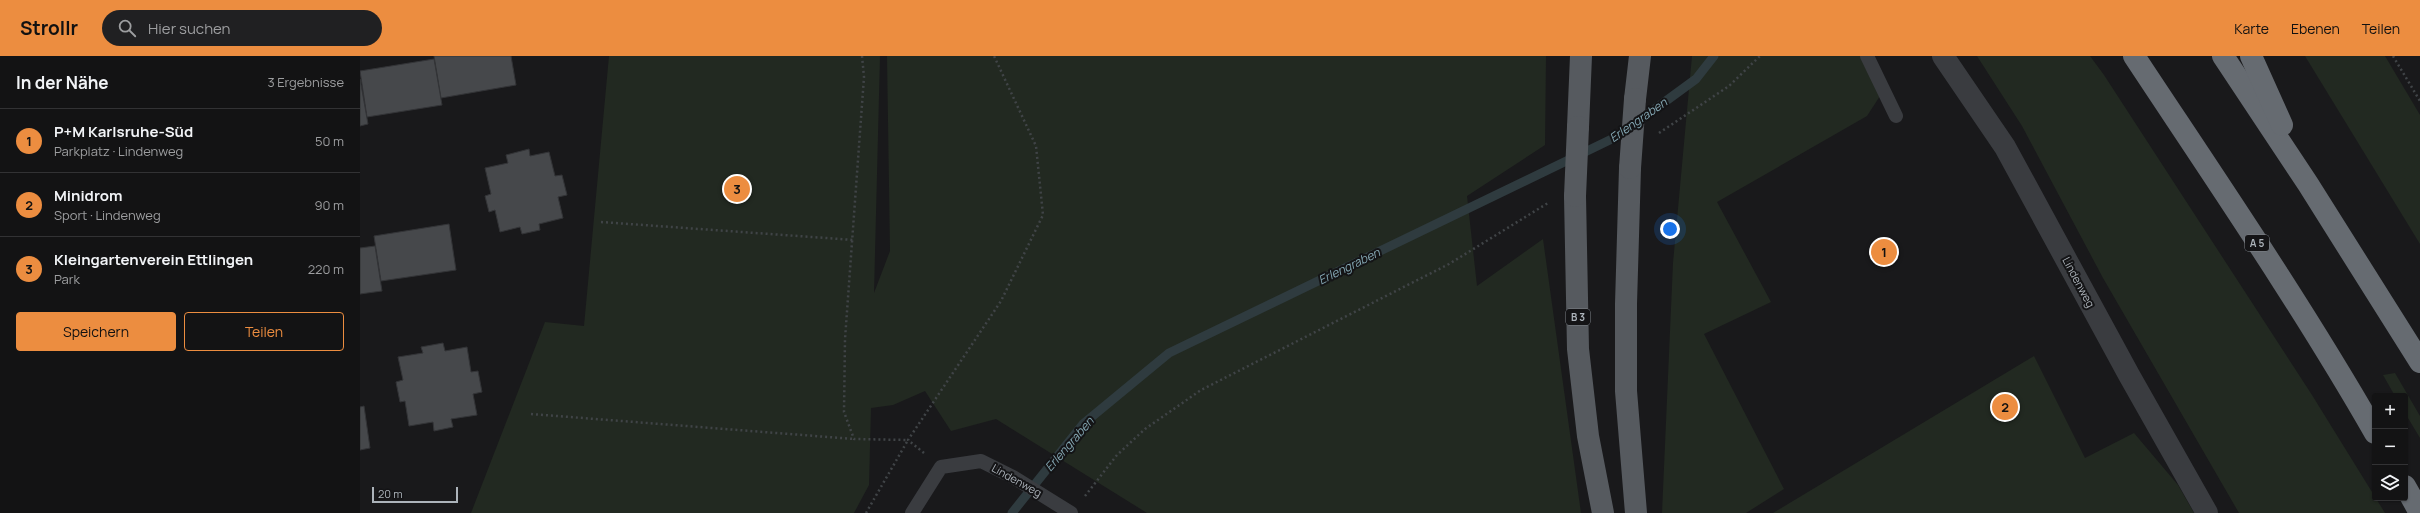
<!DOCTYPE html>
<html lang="de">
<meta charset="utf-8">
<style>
:root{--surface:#131314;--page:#202022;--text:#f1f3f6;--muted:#9d9ea0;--line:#323234;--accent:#ec8d40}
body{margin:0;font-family:Manrope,sans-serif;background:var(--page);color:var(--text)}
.controls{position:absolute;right:12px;bottom:12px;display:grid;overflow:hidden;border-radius:4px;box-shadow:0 1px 3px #0004}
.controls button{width:36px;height:36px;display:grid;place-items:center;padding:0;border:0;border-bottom:1px solid var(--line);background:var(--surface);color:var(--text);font:20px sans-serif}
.scale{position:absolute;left:12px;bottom:10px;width:86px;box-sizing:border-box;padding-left:4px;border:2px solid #acb3ba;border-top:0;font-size:11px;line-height:14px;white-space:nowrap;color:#acb3ba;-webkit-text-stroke:3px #141416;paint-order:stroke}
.you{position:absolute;left:1310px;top:173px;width:14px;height:14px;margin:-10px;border:3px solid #fff;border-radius:50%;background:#1a73e8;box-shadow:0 0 0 6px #1a73e833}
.badge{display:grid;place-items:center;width:26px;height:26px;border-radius:50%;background:var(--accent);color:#111;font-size:13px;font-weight:700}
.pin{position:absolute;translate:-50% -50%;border:2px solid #fff;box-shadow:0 1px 4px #0006}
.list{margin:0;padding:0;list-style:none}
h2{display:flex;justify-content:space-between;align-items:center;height:52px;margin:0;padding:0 16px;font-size:17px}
h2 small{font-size:13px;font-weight:400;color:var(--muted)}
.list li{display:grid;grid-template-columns:26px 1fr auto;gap:12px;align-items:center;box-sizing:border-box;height:64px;padding:0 16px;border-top:1px solid var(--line)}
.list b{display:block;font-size:15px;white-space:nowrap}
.list p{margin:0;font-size:13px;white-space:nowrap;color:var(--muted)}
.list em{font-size:13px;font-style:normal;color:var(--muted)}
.actions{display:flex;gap:8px;padding:12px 16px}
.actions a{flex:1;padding:9px 0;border:1px solid var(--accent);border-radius:4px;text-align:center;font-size:14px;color:var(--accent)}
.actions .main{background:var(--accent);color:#111}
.icon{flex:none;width:22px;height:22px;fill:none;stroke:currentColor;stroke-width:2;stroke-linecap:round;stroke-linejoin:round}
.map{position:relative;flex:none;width:2060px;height:457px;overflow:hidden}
header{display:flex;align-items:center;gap:24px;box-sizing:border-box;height:56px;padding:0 20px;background:var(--accent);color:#111}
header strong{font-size:19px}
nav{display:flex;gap:22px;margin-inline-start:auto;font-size:14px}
.search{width:280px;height:36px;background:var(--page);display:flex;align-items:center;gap:10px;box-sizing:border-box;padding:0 14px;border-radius:22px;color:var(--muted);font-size:15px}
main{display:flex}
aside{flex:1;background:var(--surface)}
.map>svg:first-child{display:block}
</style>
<header>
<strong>Strollr</strong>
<div class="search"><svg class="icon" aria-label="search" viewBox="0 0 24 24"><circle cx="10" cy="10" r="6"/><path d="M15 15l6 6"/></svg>Hier suchen</div>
<nav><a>Karte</a><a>Ebenen</a><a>Teilen</a></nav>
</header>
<main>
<aside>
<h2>In der Nähe<small>3 Ergebnisse</small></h2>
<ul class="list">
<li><span class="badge">1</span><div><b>P+M Karlsruhe-Süd</b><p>Parkplatz · Lindenweg</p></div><em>50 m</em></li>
<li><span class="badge">2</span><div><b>Minidrom</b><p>Sport · Lindenweg</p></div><em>90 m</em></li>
<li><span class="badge">3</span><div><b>Kleingartenverein Ettlingen</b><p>Park</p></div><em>220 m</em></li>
</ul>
<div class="actions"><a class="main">Speichern</a><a>Teilen</a></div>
</aside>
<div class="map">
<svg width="2060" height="457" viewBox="0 0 2060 457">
<rect width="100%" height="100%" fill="#19191b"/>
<g fill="#222921">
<path d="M249,0H520L514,237L530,195L527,0H1186L1185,89L1107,140L1117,230L1183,183L1221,457H787L636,363L591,375L565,335L533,349L511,352L509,429L494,457H111L185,266L224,270Z"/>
<path d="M1332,0H1500L1520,40L1507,60L1357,146L1411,246L1344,278L1424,433L1386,457H1302L1313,207Z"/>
<path d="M1617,0H1730L1744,19L1952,339L2025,457H1879L1743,222L1662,70Z"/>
<path d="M1945,0H2025L2060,59V188Z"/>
<path d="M1674,300L1725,402L1774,377L1818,429L1834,457H1413Z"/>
<path d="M2035,317L2060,360V382L2045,357V340H2035L2023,319Z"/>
</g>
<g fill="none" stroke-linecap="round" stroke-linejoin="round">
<path stroke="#2f3b3f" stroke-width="9" d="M652,457L723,368L809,297L1258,80L1336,23L1354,0"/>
</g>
<g fill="#46484b" stroke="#333437">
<path d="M74,0H151L156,29L81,42Z"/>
<path d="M74,3L82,49L7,61L0,15Z"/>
<path d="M0,23L8,68L0,70Z"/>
<path d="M169,93L170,100L189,96L195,120L202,119L207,139L198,141L203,162L179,168L180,174L162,178L160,171L140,176L135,154L129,156L125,140L131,138L125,112L148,107L146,99Z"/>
<path d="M89,168L96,214L21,225L14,180Z"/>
<path d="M15,190L22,235L0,238V192Z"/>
<path d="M83,287L85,295L107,291L111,316L118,315L122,336L113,338L117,359L91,363L93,371L74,375L73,366L49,370L45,345L40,346L36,326L43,324L38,301L63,297L61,291Z"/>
<path d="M4,350L10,392L0,394V351Z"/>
</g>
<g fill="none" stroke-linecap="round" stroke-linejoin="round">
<g stroke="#404447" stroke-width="2.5" stroke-dasharray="2 3" stroke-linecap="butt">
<path d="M502,0L504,21L485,283L484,356L494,383L548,384"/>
<path d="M2033,0L2060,45"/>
<path d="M1299,77L1369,30L1400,0"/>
<path d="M241,166L494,184"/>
<path d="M171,358L494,383"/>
<path d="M564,397L548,384L641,245L683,159L676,90L634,0"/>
<path d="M725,440L757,399L785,373L841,334L1089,208L1188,147"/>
<path d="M506,457L548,384"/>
</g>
<g stroke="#3a3c40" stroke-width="14">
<path d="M1507,0L1536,60"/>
<path d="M552,457L581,411L621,405L653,421L711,457"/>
</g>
<path stroke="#3a3c40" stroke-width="22" d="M1583,0L1645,91L1769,319L1847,457"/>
<g stroke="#565a5f" stroke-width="22">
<path d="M1275,43L1280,0"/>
<path d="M1218,71L1221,0"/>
<path d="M1270,112L1266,248V335L1276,457"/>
<path d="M1215,140L1218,293L1228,380L1243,457"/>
</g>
<g stroke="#666b71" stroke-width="22">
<path d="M1774,0C1856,124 1941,248 2015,377"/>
<path d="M1863,0L1948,128L2060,306"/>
<path d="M1891,0L1922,69"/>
<path d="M2045,430L2060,457"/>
</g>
<g stroke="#565a5f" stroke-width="22">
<path d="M1270,112L1275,43"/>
<path d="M1215,140L1218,71"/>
</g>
</g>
<g text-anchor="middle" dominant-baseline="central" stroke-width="4" stroke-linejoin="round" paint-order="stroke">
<g fill="#141416" stroke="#7e8389" stroke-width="1">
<rect x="1885" y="179" width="24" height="16" rx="3"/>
<rect x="1206" y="253" width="24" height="16" rx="3"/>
</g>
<g font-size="10" font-weight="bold" fill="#acb3ba">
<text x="1897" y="187">A 5</text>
<text x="1218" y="261">B 3</text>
</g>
<g font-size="11" fill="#acb3ba" stroke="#141416">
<text transform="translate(1719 226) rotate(62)">Lindenweg</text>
<text transform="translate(657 424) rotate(29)">Lindenweg</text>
</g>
<g font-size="12" font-style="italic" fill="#85a8b4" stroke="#141416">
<text transform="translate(1278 64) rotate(-35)">Erlengraben</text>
<text transform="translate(989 210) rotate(-26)">Erlengraben</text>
<text transform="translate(709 388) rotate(-49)">Erlengraben</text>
</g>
</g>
</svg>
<div class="controls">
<button>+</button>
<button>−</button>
<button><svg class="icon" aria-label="layers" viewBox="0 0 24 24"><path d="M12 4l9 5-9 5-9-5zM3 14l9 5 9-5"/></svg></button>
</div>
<div class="scale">20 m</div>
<div class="you"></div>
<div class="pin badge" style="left:1524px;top:196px">1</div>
<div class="pin badge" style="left:1645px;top:351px">2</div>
<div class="pin badge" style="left:377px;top:133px">3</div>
</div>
</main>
